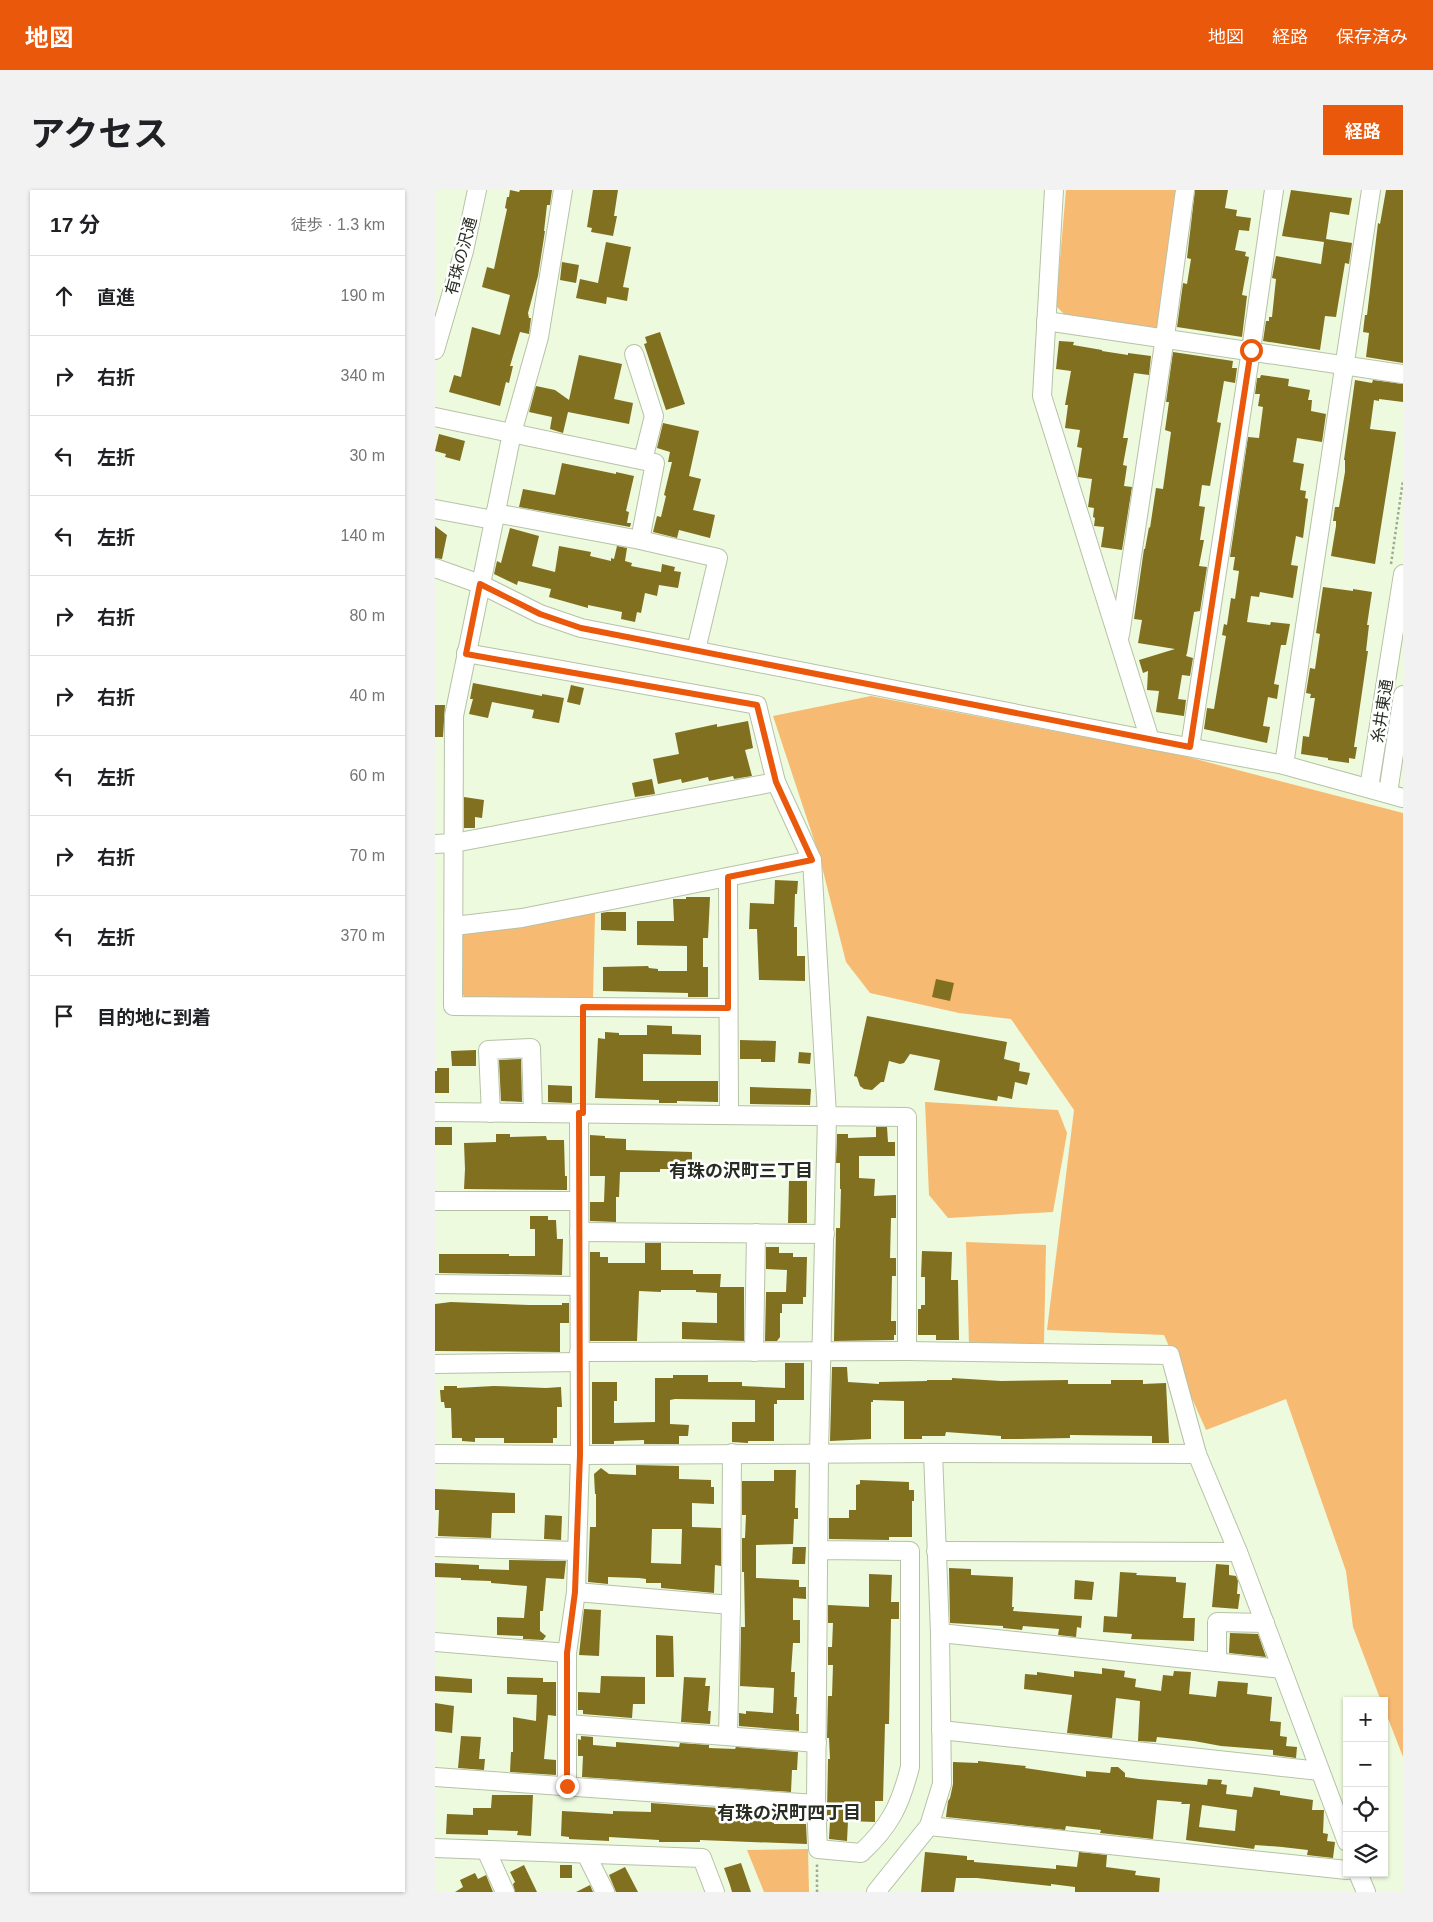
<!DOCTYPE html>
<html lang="ja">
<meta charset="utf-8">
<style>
:root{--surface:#fff;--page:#f2f2f2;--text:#202124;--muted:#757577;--line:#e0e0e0;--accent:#ea580c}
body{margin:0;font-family:Helvetica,"Noto Sans JP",sans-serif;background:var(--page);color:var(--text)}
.controls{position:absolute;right:15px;bottom:15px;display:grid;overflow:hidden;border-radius:0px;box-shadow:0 1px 4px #0004}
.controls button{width:45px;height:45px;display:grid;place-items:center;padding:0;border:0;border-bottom:1px solid var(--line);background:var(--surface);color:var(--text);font:25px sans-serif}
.stop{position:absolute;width:15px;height:15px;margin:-11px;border:4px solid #ea580c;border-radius:50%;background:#fff}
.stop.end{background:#ea580c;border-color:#fff;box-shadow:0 1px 5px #0008}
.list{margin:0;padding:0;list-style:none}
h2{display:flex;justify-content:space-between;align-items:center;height:65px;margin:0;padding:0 20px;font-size:21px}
h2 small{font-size:16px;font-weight:400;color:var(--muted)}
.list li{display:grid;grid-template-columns:32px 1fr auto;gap:15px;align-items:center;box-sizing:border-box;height:80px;padding:0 20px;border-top:1px solid var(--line)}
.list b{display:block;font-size:19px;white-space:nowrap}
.list em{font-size:16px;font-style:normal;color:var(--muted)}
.icon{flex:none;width:28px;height:28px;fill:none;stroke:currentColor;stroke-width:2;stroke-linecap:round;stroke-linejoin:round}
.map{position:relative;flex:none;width:968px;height:1702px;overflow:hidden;border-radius:0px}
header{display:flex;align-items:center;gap:30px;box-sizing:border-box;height:70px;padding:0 25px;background:var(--accent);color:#fff}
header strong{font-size:24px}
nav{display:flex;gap:28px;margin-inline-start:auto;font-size:18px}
.intro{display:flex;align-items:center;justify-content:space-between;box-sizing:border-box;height:120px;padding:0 30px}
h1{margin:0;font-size:35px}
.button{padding:12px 22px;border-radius:0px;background:var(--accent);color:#fff;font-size:18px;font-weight:700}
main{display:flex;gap:30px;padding:0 30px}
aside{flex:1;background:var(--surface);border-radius:0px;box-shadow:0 1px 4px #0004}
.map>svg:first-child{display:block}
</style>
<header>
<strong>地図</strong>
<nav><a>地図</a><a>経路</a><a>保存済み</a></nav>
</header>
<div class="intro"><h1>アクセス</h1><a class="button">経路</a></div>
<main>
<aside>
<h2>17 分<small>徒歩 · 1.3 km</small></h2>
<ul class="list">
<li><svg class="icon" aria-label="ahead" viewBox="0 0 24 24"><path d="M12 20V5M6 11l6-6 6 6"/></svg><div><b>直進</b></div><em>190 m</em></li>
<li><svg class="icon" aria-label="right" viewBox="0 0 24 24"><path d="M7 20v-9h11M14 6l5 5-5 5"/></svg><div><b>右折</b></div><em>340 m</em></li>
<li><svg class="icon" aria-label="left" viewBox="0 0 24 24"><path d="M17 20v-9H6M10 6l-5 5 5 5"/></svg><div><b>左折</b></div><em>30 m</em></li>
<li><svg class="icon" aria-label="left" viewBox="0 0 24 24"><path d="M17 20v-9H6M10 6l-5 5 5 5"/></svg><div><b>左折</b></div><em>140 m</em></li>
<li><svg class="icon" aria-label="right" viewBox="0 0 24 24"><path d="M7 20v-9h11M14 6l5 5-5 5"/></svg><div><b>右折</b></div><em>80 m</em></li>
<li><svg class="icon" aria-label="right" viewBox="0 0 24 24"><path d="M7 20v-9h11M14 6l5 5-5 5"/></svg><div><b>右折</b></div><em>40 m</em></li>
<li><svg class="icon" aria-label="left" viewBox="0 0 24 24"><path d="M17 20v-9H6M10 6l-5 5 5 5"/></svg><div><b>左折</b></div><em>60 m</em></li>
<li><svg class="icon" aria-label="right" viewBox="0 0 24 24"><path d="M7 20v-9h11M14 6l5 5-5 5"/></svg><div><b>右折</b></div><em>70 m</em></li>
<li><svg class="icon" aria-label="left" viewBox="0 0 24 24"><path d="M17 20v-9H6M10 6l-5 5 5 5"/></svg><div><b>左折</b></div><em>370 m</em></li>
<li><svg class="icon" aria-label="arrive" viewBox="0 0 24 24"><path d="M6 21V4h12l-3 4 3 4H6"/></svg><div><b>目的地に到着</b></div></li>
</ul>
</aside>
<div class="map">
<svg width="968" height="1702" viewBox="0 0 968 1702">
<rect width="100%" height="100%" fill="#edfade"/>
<g fill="#f7ba72">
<path d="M631,0H743L725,135L720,139L629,124L621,116Z"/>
<path d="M436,506L749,566L968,623V1567L949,1518V1511H946L918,1437L911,1381L851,1209L771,1240L729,1145L612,1140L639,920L576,829L524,823L435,803L411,772L384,665L338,526Z"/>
<path d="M160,723L158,809H31L27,803L23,749L31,741Z"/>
<path d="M490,912L623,920L632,943L618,1022L513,1028L494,1005Z"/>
<path d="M531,1052L611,1055L609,1153L534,1155Z"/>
<path d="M373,1659L374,1702H329L312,1660Z"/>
</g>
<g fill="#807020" fill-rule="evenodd">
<path d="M75,0L84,2L85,0H117L115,15H112L109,41H110L103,86L93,123L94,128H96L94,144L85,142L75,176H78L74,193L71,192L65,216L14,202L19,185L26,187L37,137L65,145L75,105L47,97L52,77L59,79L72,19L70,18L72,7H74Z"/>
<path d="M158,0H183L179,26H182L178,46L156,42L157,38L152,37Z"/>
<path d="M760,0H793L790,18L802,20L801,26L816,28L814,41L804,40L800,60L811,62L810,66L814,67L807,105L812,106L807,147L742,137L748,93L752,94L756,69L752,68Z"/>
<path d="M856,0L917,8L914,25L895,22L891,49L917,53L914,74L910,73L901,127L890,126L885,160L828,151L831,131H834V127H837L841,89L837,88L841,66L886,74L889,52L847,46Z"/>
<path d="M951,0H968V173L931,167L934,143L928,142L930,125H932L943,33L945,34Z"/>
<path d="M171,52L196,57L188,97L194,98L192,111L172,107L171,114L141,108L145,89L163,93Z"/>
<path d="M127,72L144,75L141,93L125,90Z"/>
<path d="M225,142L250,214L231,220L209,154L212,153L210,147Z"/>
<path d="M624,151L639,152L638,155L667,160V161L693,165V163L716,166L714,185L699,183L688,248H693L688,275L692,276L689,296L697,297L687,360L666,357L669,337L659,336L660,328L658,327L659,318L653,317L657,289L643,287V284L647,258L642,257L645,240L630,238L633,215H630L636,181L621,179Z"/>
<path d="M738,162L798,171L797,178H802L800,193L789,191L782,232L786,233L775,296L767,295L764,316L770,317L765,350H769L764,376L772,377L765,421L759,422L752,463L751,466L758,468L755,486L747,485L743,509L751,510L749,526L721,522L724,501L712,500L713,481L708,483L704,470L740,459L703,453L707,430L699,429L709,359H710L714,337L715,338L721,298L728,299L736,242L730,240L734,212H731Z"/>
<path d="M144,165L187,174L179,209L198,213L194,234L133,222L128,243L115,239L117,227L94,222L101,196L120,200L134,210Z"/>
<path d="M826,185L854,189L853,196L875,200L873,210H877L876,221L891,224L887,252L862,248L858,272L869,274L865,300L871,301L870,308L873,309L868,348L861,346L856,375L863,376L858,408L825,402L824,407L816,406L812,432L835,435L836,432L855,434L851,455H846L839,494L844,495L842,509L833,507L828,536L835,537L832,553L769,539L772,518L779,519L791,446L787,445L789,434L792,435L796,408L800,409L804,381L798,380L800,367H795L813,247L824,248L828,217L823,216L825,204H820L822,188H825Z"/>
<path d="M920,190L937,193L938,190L968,194V212L944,209V211L939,210L935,239L961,242L940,374L896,366L901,336V331H898L900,317H904L910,282V270H909Z"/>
<path d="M228,233L264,241L254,286L266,289L258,320L280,325L275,348L244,340L242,348L218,342L222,326L226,327L231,306L229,305L237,272H233L235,262L222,258Z"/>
<path d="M4,244L30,251L25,271L10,267L11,264L0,261Z"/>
<path d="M127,273L181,284V282L199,286L191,321L194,322L192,333H196L195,337L84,317L88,299L120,305Z"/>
<path d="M0,336L12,345L7,369L0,368Z"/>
<path d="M75,338L104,346L97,376L120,382L124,356L156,362L155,366L176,371V368L179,369L182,356L192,358L190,371L197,373L196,376L226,382L227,374L240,377L239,381L246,382L243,398L224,395L222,406L210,403L206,423L202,422L200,432L186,429L187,422L153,415V418L114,407L116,399L83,391L82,395L59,384L62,371L66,373Z"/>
<path d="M888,397L918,401V399L937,402L932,435H934L931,461H933L919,557H922L920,569L914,568V573L893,570V568L866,564L868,546L874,547L880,508H875L876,504L871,503L875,478L880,479L885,444L881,443Z"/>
<path d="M38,493L107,506V504L129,508L124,533L97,528L99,520L57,512L53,528L34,524L38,509H35Z"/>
<path d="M136,495L149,498L145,515L132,512Z"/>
<path d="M0,515H10L8,547H0Z"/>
<path d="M313,531L318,558L310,560L317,586L299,589L298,586L274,591L273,587L247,593L246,589L223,594L218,569L244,564L240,543L282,534V537Z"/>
<path d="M217,589L220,604L200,607L197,593Z"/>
<path d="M29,607L49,610L47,628L40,627V638H29Z"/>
<path d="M340,690L363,691L362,704H360L359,737H362V766H370V791L324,790L322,739H314L315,713L339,714Z"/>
<path d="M251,707H275L273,748H268V777H273V807H253V803L168,801V777L213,776L214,778L223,779V781H252V756L202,755V731H239L238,709H251Z"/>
<path d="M172,722H191V741L166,740V723Z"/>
<path d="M501,789L519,793L515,811L497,807Z"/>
<path d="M432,826L572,852L569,869L585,873L584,881L595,883L592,895L580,892L577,909L563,906L562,911L499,900L505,870L475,864L469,873L465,874L454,871L449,892H446L437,900L429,899L425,896L422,887L419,886Z"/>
<path d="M212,835L237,836V844L266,845V865L208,864V891H283V912L242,911V913H224V910L160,908L163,848L170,849V842L184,843V845H212Z"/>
<path d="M305,850L341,851L340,872H326V869H305Z"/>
<path d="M41,860V876H17L16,861Z"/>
<path d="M364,862L376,863L375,874L363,873Z"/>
<path d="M86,869L87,912L66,911L64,870Z"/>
<path d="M2,878H14V903H0V881H2Z"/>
<path d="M113,895L137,896V913L113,912Z"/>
<path d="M315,897L376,899L375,915L315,914Z"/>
<rect x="0" y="937" width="17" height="18"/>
<path d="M441,937H452L453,952H460V966H424V988L440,989L439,1006L461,1005V1028H456L455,1068H461V1086H457L456,1131H461V1145H459V1150L399,1151L401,1038H405L406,999H405V973H401L402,944H413V948L441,947Z"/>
<path d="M61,944H75V947L111,946L112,950H129L130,986H132V1000L29,999L30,979L29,953L61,952Z"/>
<path d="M155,945L170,946V948L191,949V960L257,962V979H225V982H185L184,1007H181V1032L155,1031V1012H169L170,986H155Z"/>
<path d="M354,991H372V1033H353Z"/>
<path d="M95,1026H113V1030H121L122,1049H128L127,1085L4,1083V1064H74V1066H100V1039H95Z"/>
<path d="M210,1053H226V1080H258V1084H286L285,1097H309V1151L247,1149V1132L282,1133V1103L261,1102V1100H226V1102L204,1101L202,1151H155V1062H165V1067H173V1073H210Z"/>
<path d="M331,1057H344V1063H358V1067H372L371,1107H368V1114H347V1123H345V1147L342,1151H330L331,1102H351L352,1080L331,1079Z"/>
<path d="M487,1061L517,1062L516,1090H523L524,1150H501V1145H483V1119H486V1115H490V1087H486Z"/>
<path d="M16,1112L94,1115H127V1113H134V1133H125V1162L0,1161V1114Z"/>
<path d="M350,1173H369V1210H342V1214H339V1251H313V1253L297,1252V1232H320V1210L240,1209L235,1210V1234L254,1235L253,1246H244V1254H209V1250L179,1251V1254H157V1192H182V1211H179V1233L220,1232V1188H238V1185H273V1192H307V1196L350,1198Z"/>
<path d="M397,1177H412L413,1192L444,1194V1192L492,1191V1190H517V1188L566,1191L633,1190V1194H676V1190H708V1194L731,1193L734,1253H717V1246L635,1245V1248L584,1249H566V1246L511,1242L510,1246H487V1249H469V1211L438,1210V1212H436V1249L395,1251Z"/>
<path d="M9,1196H22V1198L59,1196L111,1198L126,1197L127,1217H122V1248H118V1253H69V1248H40V1252L27,1251V1248H17L16,1218H10L9,1212H6L5,1200H9Z"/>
<path d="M201,1275L244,1276V1289L276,1290V1297H279V1314L257,1313V1337L286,1338V1376L280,1375L279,1403L226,1398V1393H211V1389L204,1388L173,1387V1394L153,1392L155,1337H161V1304H160L159,1284L166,1278L174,1284L201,1285ZM217,1339H247L246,1374L216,1373Z"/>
<path d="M339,1280H361L360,1318H363V1329H359L358,1354L321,1355V1388L364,1390V1397H371V1409L358,1408V1430H365V1453H358L356,1482H360L359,1507H362L361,1524H364V1541L304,1536V1523L311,1524V1521L338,1523L339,1498L305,1496L306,1437H310L309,1382H307V1348H310L311,1325H307V1291H339Z"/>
<path d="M425,1290L474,1292V1300H479V1311H477V1347H454V1350L394,1349V1328H414V1320H421V1295L425,1294Z"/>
<path d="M0,1299L80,1303V1323H57L56,1348L3,1346L4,1320H0Z"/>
<path d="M110,1325L127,1326L126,1350L109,1349Z"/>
<path d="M358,1357H371L370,1374H357Z"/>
<path d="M74,1370L131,1371L129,1389L111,1388L108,1421H105V1441L111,1446L108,1450L88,1449V1446L62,1445V1427L89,1428L92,1396L56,1393V1391L26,1390V1388L0,1387V1373L44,1375V1379L74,1380Z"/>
<path d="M781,1374L794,1375V1385L801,1386L803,1391L802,1404H805L803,1419L777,1417Z"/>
<path d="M514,1378L536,1379V1385L578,1387L577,1417H579L578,1421L647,1426L646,1438L642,1437L641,1447L623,1445L624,1439L588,1436L587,1440L568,1438V1436L515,1433Z"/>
<path d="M685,1382L702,1383L701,1385L741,1387V1392L751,1393L748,1428H760L759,1451L696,1449L697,1444L668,1442L669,1426L682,1427Z"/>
<path d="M434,1384L457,1385L456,1412H464V1429H456L454,1534H450L448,1611H440V1632L413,1631L412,1651L394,1649L395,1631H392V1623L393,1569H395L394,1548H392L393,1506H397L398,1475H393V1457H397L398,1433H393V1415L434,1417Z"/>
<path d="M640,1390L659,1392L657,1410L639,1409Z"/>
<path d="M149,1419L166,1420L164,1466L144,1465Z"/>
<path d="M795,1443L823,1444L831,1467L794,1463Z"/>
<path d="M221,1445L238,1446L239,1487H221Z"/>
<path d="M667,1478L690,1481L689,1487L701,1489L700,1497L726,1501L728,1485L738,1486L739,1481L756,1482L754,1504L781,1507L783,1491L813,1493L812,1504L837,1507L835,1531L846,1532L845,1546L852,1547L851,1556L862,1557L861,1568L838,1565V1560L786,1556L759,1551L722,1547L721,1552L703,1551L705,1511L681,1508L677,1548L632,1543L637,1505L589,1499L590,1484L602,1485V1482L639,1487V1481L667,1484Z"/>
<path d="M0,1486L37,1489V1503L0,1501Z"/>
<path d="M166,1486L210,1487V1514H198L197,1528L148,1524V1520H143V1502L165,1503Z"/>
<path d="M72,1487L108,1488V1492H121V1526L113,1525L109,1569L121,1570V1585L75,1582L76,1562H78V1527L101,1531L102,1505L72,1504Z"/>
<path d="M249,1487L271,1488L270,1496H275L273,1521H276L275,1534L246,1532Z"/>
<path d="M0,1513L19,1516L17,1543L0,1541Z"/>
<path d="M26,1546L46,1547L44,1569H50L49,1580L23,1578Z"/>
<path d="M146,1546L158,1547V1555L181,1557V1552L244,1557L245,1553L274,1555V1558L300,1559L301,1557L363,1562L362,1580H357L356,1602L147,1587L148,1566H143V1549L146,1550Z"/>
<path d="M543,1571L591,1576L590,1578L651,1587V1581L675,1583L676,1577H683L690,1583V1587L704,1589L772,1595L773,1589L787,1590L786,1594L792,1595L791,1604L817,1607L819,1597L845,1601V1605L878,1610L877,1620H889L888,1643L893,1644L892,1651L900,1652L898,1668L872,1665L873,1660L847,1657L820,1655L819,1659L751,1650L755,1614H746L747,1612L722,1610L718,1649L665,1643L666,1640L631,1636L630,1640L511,1627L513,1611L515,1608L518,1594V1572L543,1573ZM767,1615L802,1620L800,1641L764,1637Z"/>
<path d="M57,1605H98L96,1646L82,1645L83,1641L53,1640V1645L11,1644L12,1624L38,1625V1618H56Z"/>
<path d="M216,1613L298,1619L297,1630L339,1632V1634H371L372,1654L265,1650V1652H224V1650L174,1647V1651L134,1649V1647L126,1646L127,1621L178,1624V1621L216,1622Z"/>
<path d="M490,1662L532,1666V1670H539V1672L621,1679V1675L642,1677L644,1662L672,1665L671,1677L701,1681L700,1685L725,1688L724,1702H640V1697L616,1694V1696L542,1688H521L519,1702H486Z"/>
<path d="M306,1673L316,1702H297L295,1695L289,1678Z"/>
<path d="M89,1675L102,1702H80L78,1694L80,1692L75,1682Z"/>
<rect x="125" y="1675" width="12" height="13"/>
<path d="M190,1677L203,1702H181L174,1685Z"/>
<path d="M40,1683L43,1689L51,1685L58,1702H20L28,1697L25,1690Z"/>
<path d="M155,1695L158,1702H141Z"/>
</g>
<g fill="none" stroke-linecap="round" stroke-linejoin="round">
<defs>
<g id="minor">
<path d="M128,0L104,147L77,243L19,526L18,816L293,818"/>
<path d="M619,0L607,206L715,550"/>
<path d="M611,131L968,184"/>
<path d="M0,160L29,61L42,0"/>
<path d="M199,164L219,226L208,270"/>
<path d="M0,227L220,273L205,350"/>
<path d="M0,319L58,330"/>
<path d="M60,323L205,350L283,368L261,460"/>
<path d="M0,378L45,394L105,424L146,438L715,550L849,575L968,608"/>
<path d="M685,445L730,147L750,0"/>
<path d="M31,463L322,515L341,592L377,670L392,925L384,1263L381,1614L383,1659L426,1663C455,1636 465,1616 475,1577V1361L383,1360"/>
<path d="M755,557L816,160L839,0"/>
<path d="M849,575L936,0"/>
<path d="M934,598L968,384"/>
<path d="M953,603L968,505"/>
<path d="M0,654L19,653L341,592"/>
<path d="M293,687L294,924"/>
<path d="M19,736L87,728L377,670"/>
<path d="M0,922L472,927V1161"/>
<path d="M56,923L53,860L96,858L98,923"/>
<path d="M0,1011H144"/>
<path d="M144,1042L390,1044"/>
<path d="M0,1094L144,1096"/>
<path d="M144,1162L472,1161L735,1165L762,1264L803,1362L912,1652"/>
<path d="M319,1162L321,1043"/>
<path d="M0,1174L144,1172"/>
<path d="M0,1264L145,1265L498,1263L762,1264"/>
<path d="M0,1357L141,1361"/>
<path d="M501,1361L803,1362"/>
<path d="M141,1402L296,1415"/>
<path d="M505,1443L847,1479"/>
<path d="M0,1452L132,1463"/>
<path d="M782,1472V1432L830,1433"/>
<path d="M133,1534L382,1553"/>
<path d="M506,1540L885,1581"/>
<path d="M293,1546L296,1415L297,1263"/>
<path d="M0,1587L381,1614"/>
<path d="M132,1596V1463L141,1402L145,1265L144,923"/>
<path d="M494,1636L912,1680"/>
<path d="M0,1658L267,1668L280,1702"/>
<path d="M51,1660L70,1702"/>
<path d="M151,1664L170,1702"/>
<path d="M923,1683L931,1702"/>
<path d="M441,1702L494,1636L507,1594L505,1443L498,1263"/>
</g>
</defs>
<use href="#minor" stroke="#b6c2a7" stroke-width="20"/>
<g stroke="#9fa994" stroke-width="2.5" stroke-dasharray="2.5 2.5" stroke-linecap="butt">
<path d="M956,374L968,290"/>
<path d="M148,832V909"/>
<path d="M382,1702V1674"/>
</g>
<use href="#minor" stroke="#fff" stroke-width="18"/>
</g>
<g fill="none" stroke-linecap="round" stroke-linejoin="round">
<path stroke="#ea580c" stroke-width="6" d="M132,1596V1463L140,1402L145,1265L144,923H148V817L293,818V687L377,670L341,592L322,515L31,464L45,394L105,424L146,438L755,557L816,160"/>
</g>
<g text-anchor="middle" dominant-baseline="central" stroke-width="5" stroke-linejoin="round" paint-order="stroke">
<g font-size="16" fill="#282d22" stroke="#fff">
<text transform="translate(26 66) rotate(-75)">有珠の沢通</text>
<text transform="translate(947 521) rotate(-81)">糸井東通</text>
</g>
<g font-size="18" font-weight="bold" fill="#282d22" stroke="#fff">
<text x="306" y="981">有珠の沢町三丁目</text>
<text x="354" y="1623">有珠の沢町四丁目</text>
</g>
</g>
</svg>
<div class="controls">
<button>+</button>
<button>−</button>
<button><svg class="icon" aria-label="locate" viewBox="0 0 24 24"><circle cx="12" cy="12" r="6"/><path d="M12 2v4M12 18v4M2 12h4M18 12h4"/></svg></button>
<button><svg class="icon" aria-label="layers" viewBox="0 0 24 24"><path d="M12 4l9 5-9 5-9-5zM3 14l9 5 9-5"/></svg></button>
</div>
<div class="stop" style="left:816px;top:160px"></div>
<div class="stop end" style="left:132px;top:1596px"></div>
</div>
</main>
